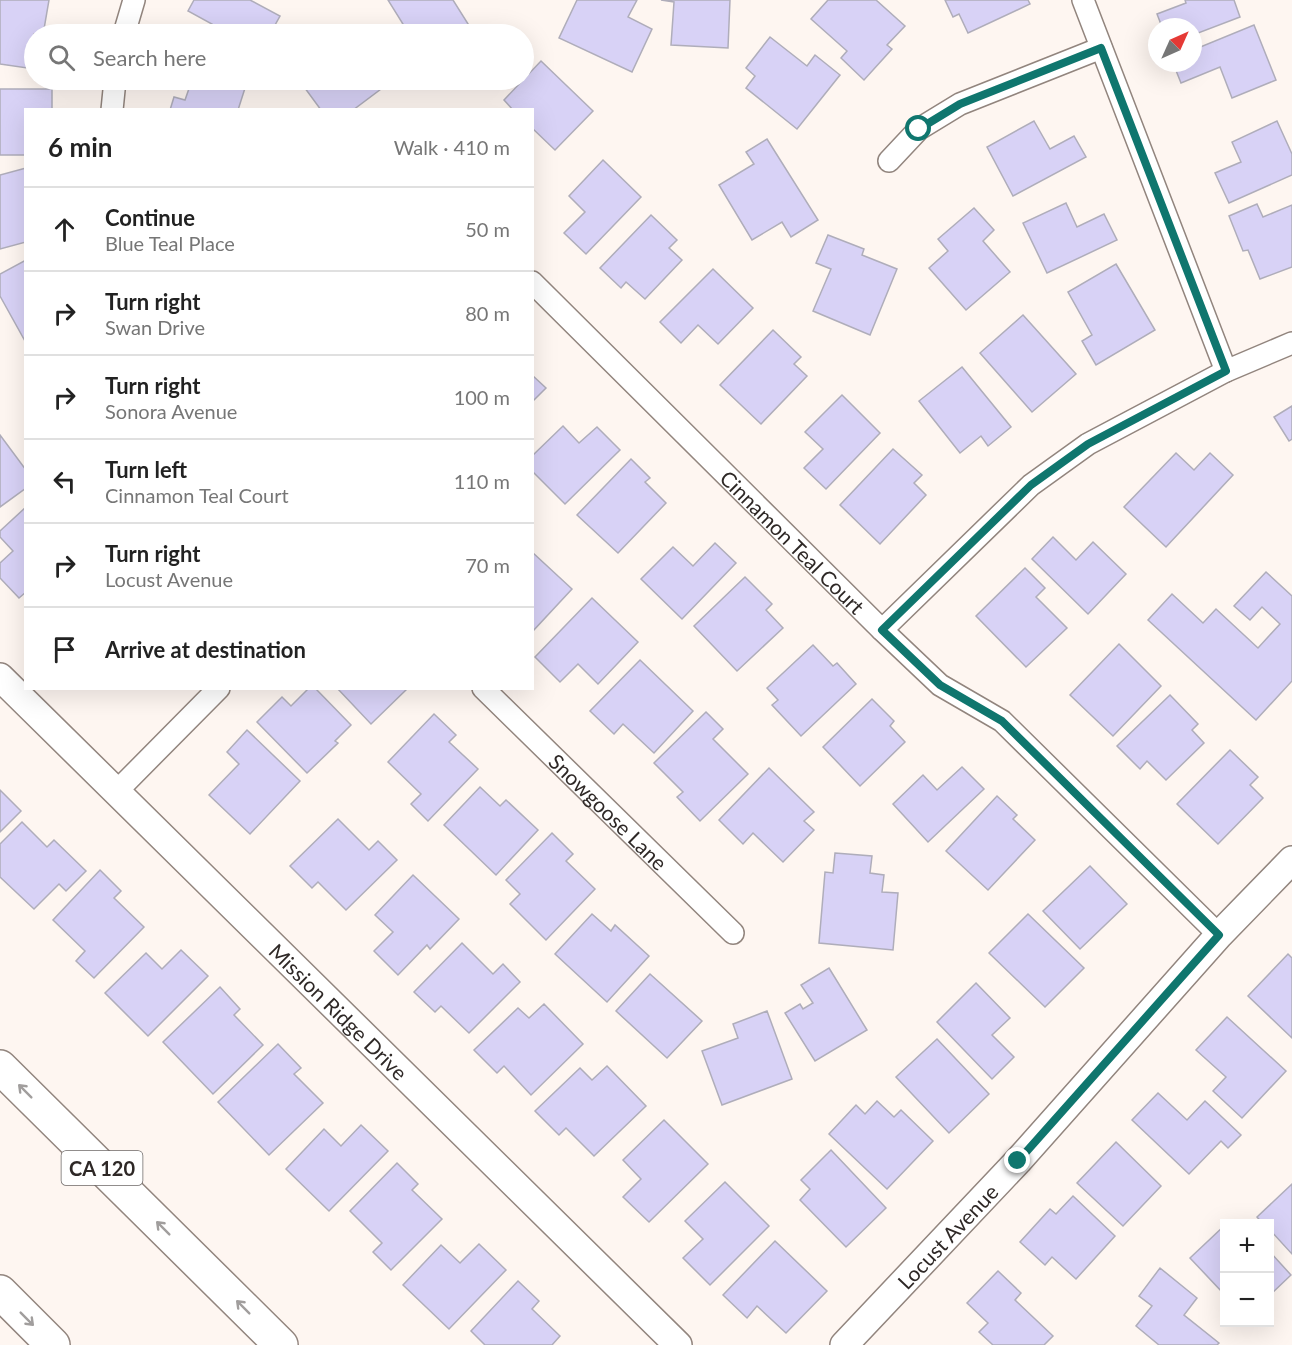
<!DOCTYPE html>
<meta charset="utf-8">
<style>
:root{--surface:#fff;--page:#f6f6f6;--text:#222;--muted:#767676;--line:#e0e0e0}
body{margin:0;font-family:Lato,sans-serif;background:var(--page);color:var(--text)}
.controls{position:absolute;right:18px;bottom:18px;display:grid;overflow:hidden;border-radius:0px;box-shadow:0 6px 24px #0002}
.controls button{width:54px;height:54px;display:grid;place-items:center;padding:0;border:0;border-bottom:2px solid var(--line);background:var(--surface);color:var(--text);font:30px sans-serif}
.compass{position:absolute;left:1148px;top:18px;width:54px;height:54px;border-radius:50%;background:var(--surface);box-shadow:0 6px 24px #0002;rotate:45deg}
.stop{position:absolute;width:18px;height:18px;margin:-14px;border:4px solid #0f766e;border-radius:50%;background:#fff}
.stop.end{background:#0f766e;border-color:#fff;box-shadow:0 2px 6px #0008}
.list{margin:0;padding:0;list-style:none}
h2{display:flex;justify-content:space-between;align-items:center;height:78px;margin:0;padding:0 24px;font-size:26px}
h2 small{font-size:20px;font-weight:400;color:var(--muted)}
.list li{display:grid;grid-template-columns:39px 1fr auto;gap:18px;align-items:center;box-sizing:border-box;height:84px;padding:0 24px;border-top:2px solid var(--line)}
.list b{display:block;font-size:22px;white-space:nowrap}
.list p{margin:0;font-size:20px;white-space:nowrap;color:var(--muted)}
.list em{font-size:20px;font-style:normal;color:var(--muted)}
.icon{flex:none;width:33px;height:33px;fill:none;stroke:currentColor;stroke-width:2;stroke-linecap:round;stroke-linejoin:round}
.map{position:relative;flex:none;width:1292px;height:1345px;overflow:hidden}
.search{position:absolute;background:var(--surface);box-shadow:0 6px 24px #0002;left:24px;top:24px;width:510px;height:66px;display:flex;align-items:center;gap:15px;box-sizing:border-box;padding:0 21px;border-radius:33px;color:var(--muted);font-size:22px}
.panel{position:absolute;background:var(--surface);box-shadow:0 6px 24px #0002;left:24px;top:108px;width:510px;height:582px;border-radius:0px}
.map>svg:first-child{display:block}
</style>
<div class="map">
<svg width="1292" height="1345" viewBox="0 0 1292 1345">
<rect width="100%" height="100%" fill="#fef6f1"/>
<g fill="#d8d2f6" stroke="#afadba" stroke-width="1.5">
<path d="M0,0H49L44,29L56,30V34H34V69L0,64Z"/>
<path d="M194,0H250L280,16L270,34H207L212,24L188,11Z"/>
<path d="M388,0H453L470,27L459,34H390L389,33L403,24Z"/>
<path d="M577,0H637L628,17L652,29L632,72L559,38Z"/>
<path d="M661,0H730L728,48L671,45L674,2Z"/>
<path d="M828,0H876L905,26L887,45L892,49L864,80L841,58L847,51L811,19Z"/>
<path d="M945,0H1028L1030,4L968,33L959,14L953,17Z"/>
<path d="M1185,0H1234L1240,17L1193,35V27H1162L1157,14L1186,3Z"/>
<path d="M1254,25L1276,80L1232,98L1220,67L1181,83L1173,63H1193V50Z"/>
<path d="M770,37L807,66L815,55L840,75L797,129L746,88L755,76L746,68Z"/>
<path d="M541,61L593,111L555,150L532,128V110H513L504,100Z"/>
<path d="M192,80H228L246,85L238,110H170L174,97L185,100Z"/>
<path d="M299,80H393L353,110H321Z"/>
<path d="M0,89H52V110H26V155H0Z"/>
<path d="M1034,121L1050,149L1074,136L1086,157L1013,196L987,147Z"/>
<path d="M1277,121L1292,154V175L1229,203L1215,173L1241,162L1232,142Z"/>
<path d="M767,139L818,220L791,237L782,222L752,240L719,185L754,164L746,152Z"/>
<path d="M603,160L641,197L586,254L564,233L585,212L569,196Z"/>
<path d="M26,168V242L0,249V175Z"/>
<path d="M1066,203L1077,227L1104,214L1117,240L1047,273L1023,223Z"/>
<path d="M1257,204L1263,217L1292,205V267L1260,279L1248,250L1243,251L1229,216Z"/>
<path d="M974,208L994,230L983,241L1010,272L966,310L929,268L948,251L938,239Z"/>
<path d="M651,215L677,240L669,248L682,260L645,299L626,282L621,288L600,268Z"/>
<path d="M828,235L864,249L862,255L897,269L870,335L813,311L831,269L816,263Z"/>
<path d="M26,260V341H25L0,296V274Z"/>
<path d="M1116,264L1155,330L1096,365L1082,341L1092,335L1068,292Z"/>
<path d="M713,269L753,308L718,344L698,325L681,343L660,322Z"/>
<path d="M1023,315L1076,374L1032,412L980,353Z"/>
<path d="M773,330L801,357L794,364L807,376L761,424L720,385Z"/>
<path d="M962,367L1011,427L988,446L981,436L960,453L919,401Z"/>
<path d="M532,375L546,388L532,402Z"/>
<path d="M842,395L880,433L826,489L804,468L823,449L805,432Z"/>
<path d="M1292,406V439L1289,441L1274,417Z"/>
<path d="M563,426L579,443L597,427L620,450L565,504L532,471V456Z"/>
<path d="M0,435L26,470V488L0,507Z"/>
<path d="M893,449L922,475L914,483L926,495L880,544L840,505Z"/>
<path d="M1176,453L1194,470L1210,453L1233,475L1166,547L1124,507Z"/>
<path d="M631,459L650,478L645,482L666,503L618,553L577,515Z"/>
<path d="M26,507V592L19,598L0,578V563L13,551L0,537V531Z"/>
<path d="M1053,537L1076,560L1093,542L1126,574L1088,614L1032,559Z"/>
<path d="M715,543L736,563L682,619L641,579L673,547L693,566Z"/>
<path d="M532,552L572,589L532,632Z"/>
<path d="M1025,568L1045,588L1036,597L1067,628L1026,667L976,616Z"/>
<path d="M1266,572L1292,596V681L1256,720L1148,620L1172,594L1203,623L1216,609L1258,648L1280,624L1262,607L1250,620L1234,606Z"/>
<path d="M745,577L772,604L766,610L783,628L737,671L694,626Z"/>
<path d="M592,598L638,642L598,684L578,664L560,682L535,657Z"/>
<path d="M1119,644L1161,686L1113,736L1070,695Z"/>
<path d="M813,645L833,666L837,663L856,684L801,736L772,705L778,700L767,688Z"/>
<path d="M640,660L693,711L654,753L623,724L614,734L590,711Z"/>
<path d="M309,688H315L351,725L335,741L338,743L307,773L257,722L282,697L291,706Z"/>
<path d="M337,688H408L371,724Z"/>
<path d="M1170,695L1198,724L1192,730L1204,743L1166,780L1147,761L1140,769L1117,746Z"/>
<path d="M872,699L894,721L890,726L905,742L860,786L823,747Z"/>
<path d="M706,712L723,729L713,739L748,774L700,821L677,797L683,792L654,763Z"/>
<path d="M434,714L456,735L449,742L478,769L428,821L411,804L421,794L388,762Z"/>
<path d="M247,730L300,781L250,834L209,795L239,764L227,752Z"/>
<path d="M1230,750L1258,777L1250,785L1263,798L1218,844L1177,804Z"/>
<path d="M962,767L984,789L928,842L893,804L923,775L937,790Z"/>
<path d="M769,768L814,812L804,821L814,830L783,862L753,833L743,844L719,820Z"/>
<path d="M480,787L500,806L506,800L538,830L496,875L444,825Z"/>
<path d="M0,790L21,811L0,832Z"/>
<path d="M997,796L1017,815L1013,819L1035,840L988,890L946,851Z"/>
<path d="M338,819L369,850L378,841L397,860L346,910L318,882L312,888L290,866Z"/>
<path d="M22,822L47,847L54,840L86,871L66,891L59,884L34,909L0,877V844Z"/>
<path d="M552,833L573,854L566,861L595,889L546,940L510,904L520,894L506,880Z"/>
<path d="M835,853L872,856L870,873L884,875L882,892L898,893L893,950L819,943L825,872L833,873Z"/>
<path d="M1090,866L1127,904L1080,949L1043,911Z"/>
<path d="M100,870L121,891L114,898L144,927L94,978L76,961L85,951L53,920Z"/>
<path d="M413,875L459,919L430,949L427,945L398,975L374,951L393,932L375,915Z"/>
<path d="M592,914L611,931L615,925L649,956L607,1002L555,954Z"/>
<path d="M1028,914L1084,968L1045,1007L989,953Z"/>
<path d="M462,943L493,974L503,964L520,982L469,1033L441,1006L435,1012L414,992Z"/>
<path d="M181,950L208,976L148,1036L105,993L146,953L162,969Z"/>
<path d="M1288,954L1292,958V1038L1248,996Z"/>
<path d="M829,968L867,1030L815,1061L785,1013L800,1004L803,1009L813,1003L801,985Z"/>
<path d="M650,974L702,1021L667,1058L616,1011Z"/>
<path d="M976,983L1010,1018L992,1035L1014,1057L992,1079L937,1022Z"/>
<path d="M220,987L240,1009L234,1015L263,1045L213,1094L163,1042Z"/>
<path d="M544,1004L583,1044L531,1095L504,1066L497,1073L474,1050L518,1008L529,1018Z"/>
<path d="M767,1011L792,1079L722,1105L702,1051L738,1038L733,1024Z"/>
<path d="M1227,1017L1286,1071L1242,1118L1213,1091L1226,1077L1196,1050Z"/>
<path d="M937,1039L989,1094L949,1133L896,1077Z"/>
<path d="M278,1044L301,1068L294,1074L323,1103L269,1155L218,1102Z"/>
<path d="M607,1066L646,1106L594,1156L566,1128L559,1135L535,1111L580,1068L592,1080Z"/>
<path d="M1158,1093L1187,1120L1205,1101L1241,1135L1228,1148L1221,1141L1189,1174L1132,1120Z"/>
<path d="M877,1101L894,1117L901,1110L933,1141L887,1189L829,1134L856,1105L865,1114Z"/>
<path d="M664,1120L708,1164L649,1222L623,1197L641,1179L623,1160Z"/>
<path d="M361,1125L388,1151L329,1211L286,1169L324,1129L341,1146Z"/>
<path d="M1116,1142L1161,1186L1123,1226L1077,1183Z"/>
<path d="M831,1150L886,1208L846,1247L800,1200L810,1189L801,1180Z"/>
<path d="M397,1163L418,1184L412,1190L442,1219L391,1270L373,1252L382,1243L350,1211Z"/>
<path d="M725,1182L769,1226L710,1285L683,1258L703,1239L685,1221Z"/>
<path d="M1292,1184V1254L1270,1230V1224H1263L1257,1217Z"/>
<path d="M1073,1196L1115,1236L1076,1279L1052,1257L1045,1265L1020,1242L1050,1209L1056,1214Z"/>
<path d="M1224,1226V1294L1190,1258Z"/>
<path d="M775,1241L827,1291L786,1333L757,1306L747,1318L723,1295Z"/>
<path d="M479,1244L506,1270L449,1329L403,1285L441,1245L460,1263Z"/>
<path d="M1270,1252L1291,1275L1270,1295Z"/>
<path d="M1160,1268L1197,1298L1184,1315L1219,1343L1217,1345H1159L1136,1326L1152,1306L1139,1296Z"/>
<path d="M998,1271L1021,1293L1015,1300L1053,1336L1044,1345H993L979,1332L988,1323L967,1303Z"/>
<path d="M518,1281L539,1301L532,1309L560,1336L552,1345H485L471,1331Z"/>
</g>
<g fill="none" stroke-linecap="round" stroke-linejoin="round">
<defs>
<g id="minor">
<path d="M1083,0L1226,371"/>
<path d="M124,34L134,0"/>
<path d="M112,110L115,80"/>
<path d="M889,161L919,129L960,104L1101,48"/>
<path id="s1" d="M532,282L882,630L940,685L1002,721L1219,935"/>
<path d="M882,630L1031,485L1088,444L1226,371L1292,343"/>
<path id="s2" d="M483,688L733,933"/>
<path d="M117,791L219,688"/>
</g>
<g id="tertiary">
<path id="s3" d="M0,677L678,1345"/>
<path id="s4" d="M844,1345L1018,1161L1219,935L1292,860"/>
</g>
<g id="motorway">
<path d="M0,1067L281,1345"/>
<path d="M0,1292L53,1345"/>
</g>
</defs>
<use href="#minor" stroke="#92857e" stroke-width="24"/>
<use href="#tertiary" stroke="#92857e" stroke-width="30"/>
<use href="#motorway" stroke="#92857e" stroke-width="36"/>
<use href="#minor" stroke="#fff" stroke-width="21"/>
<use href="#tertiary" stroke="#fff" stroke-width="27"/>
<use href="#motorway" stroke="#fff" stroke-width="33"/>
</g>
<defs><path id="oneway-shaft" d="M-6 0H5M1.5-3L5.5 0L1.5 3" fill="none" stroke-width="1.6" stroke-linecap="round" stroke-linejoin="round" transform="scale(1.5)"/></defs>
<g stroke="#a19e9d">
<use href="#oneway-shaft" transform="translate(25 1091) rotate(-135)"/>
<use href="#oneway-shaft" transform="translate(163 1228) rotate(-135)"/>
<use href="#oneway-shaft" transform="translate(243 1307) rotate(-135)"/>
<use href="#oneway-shaft" transform="translate(27 1319) rotate(45)"/>
</g>
<g fill="none" stroke-linecap="round" stroke-linejoin="round">
<path stroke="#0f766e" stroke-width="8" d="M919,129L960,104L1101,48L1226,371L1088,444L1031,485L882,630L940,685L1002,721L1219,935L1018,1161"/>
</g>
<g text-anchor="middle" dominant-baseline="central" stroke-width="5" stroke-linejoin="round" paint-order="stroke">
<rect fill="#fff" stroke="#6d6867" stroke-width="1.5" x="61.5" y="1151" width="81" height="34" rx="4.5"/>
<g font-size="20" font-weight="bold" fill="#2e2826">
<text x="102" y="1168">CA 120</text>
</g>
<g font-size="21" fill="#2e2826" stroke="#fff">
<text stroke="none"><textPath href="#s1" startOffset="368">Cinnamon Teal Court</textPath></text>
<text stroke="none"><textPath href="#s2" startOffset="176">Snowgoose Lane</textPath></text>
<text stroke="none"><textPath href="#s3" startOffset="476">Mission Ridge Drive</textPath></text>
<text stroke="none"><textPath href="#s4" startOffset="150">Locust Avenue</textPath></text>
</g>
</g>
</svg>
<div class="controls">
<button>+</button>
<button>−</button>
</div>
<svg class="compass" viewBox="-18 -18 36 36"><path d="M0-13l5 13h-10z" fill="#e53935"/><path d="M0 13l5-13h-10z" fill="#767676"/></svg>
<div class="stop" style="left:919px;top:129px"></div>
<div class="stop end" style="left:1018px;top:1161px"></div>
<div class="search"><svg class="icon" aria-label="search" viewBox="0 0 24 24"><circle cx="10" cy="10" r="6"/><path d="M15 15l6 6"/></svg>Search here</div>
<section class="panel">
<h2>6 min<small>Walk · 410 m</small></h2>
<ul class="list">
<li><svg class="icon" aria-label="ahead" viewBox="0 0 24 24"><path d="M12 20V5M6 11l6-6 6 6"/></svg><div><b>Continue</b><p>Blue Teal Place</p></div><em>50 m</em></li>
<li><svg class="icon" aria-label="right" viewBox="0 0 24 24"><path d="M7 20v-9h11M14 6l5 5-5 5"/></svg><div><b>Turn right</b><p>Swan Drive</p></div><em>80 m</em></li>
<li><svg class="icon" aria-label="right" viewBox="0 0 24 24"><path d="M7 20v-9h11M14 6l5 5-5 5"/></svg><div><b>Turn right</b><p>Sonora Avenue</p></div><em>100 m</em></li>
<li><svg class="icon" aria-label="left" viewBox="0 0 24 24"><path d="M17 20v-9H6M10 6l-5 5 5 5"/></svg><div><b>Turn left</b><p>Cinnamon Teal Court</p></div><em>110 m</em></li>
<li><svg class="icon" aria-label="right" viewBox="0 0 24 24"><path d="M7 20v-9h11M14 6l5 5-5 5"/></svg><div><b>Turn right</b><p>Locust Avenue</p></div><em>70 m</em></li>
<li><svg class="icon" aria-label="arrive" viewBox="0 0 24 24"><path d="M6 21V4h12l-3 4 3 4H6"/></svg><div><b>Arrive at destination</b></div></li>
</ul>
</section>
</div>
